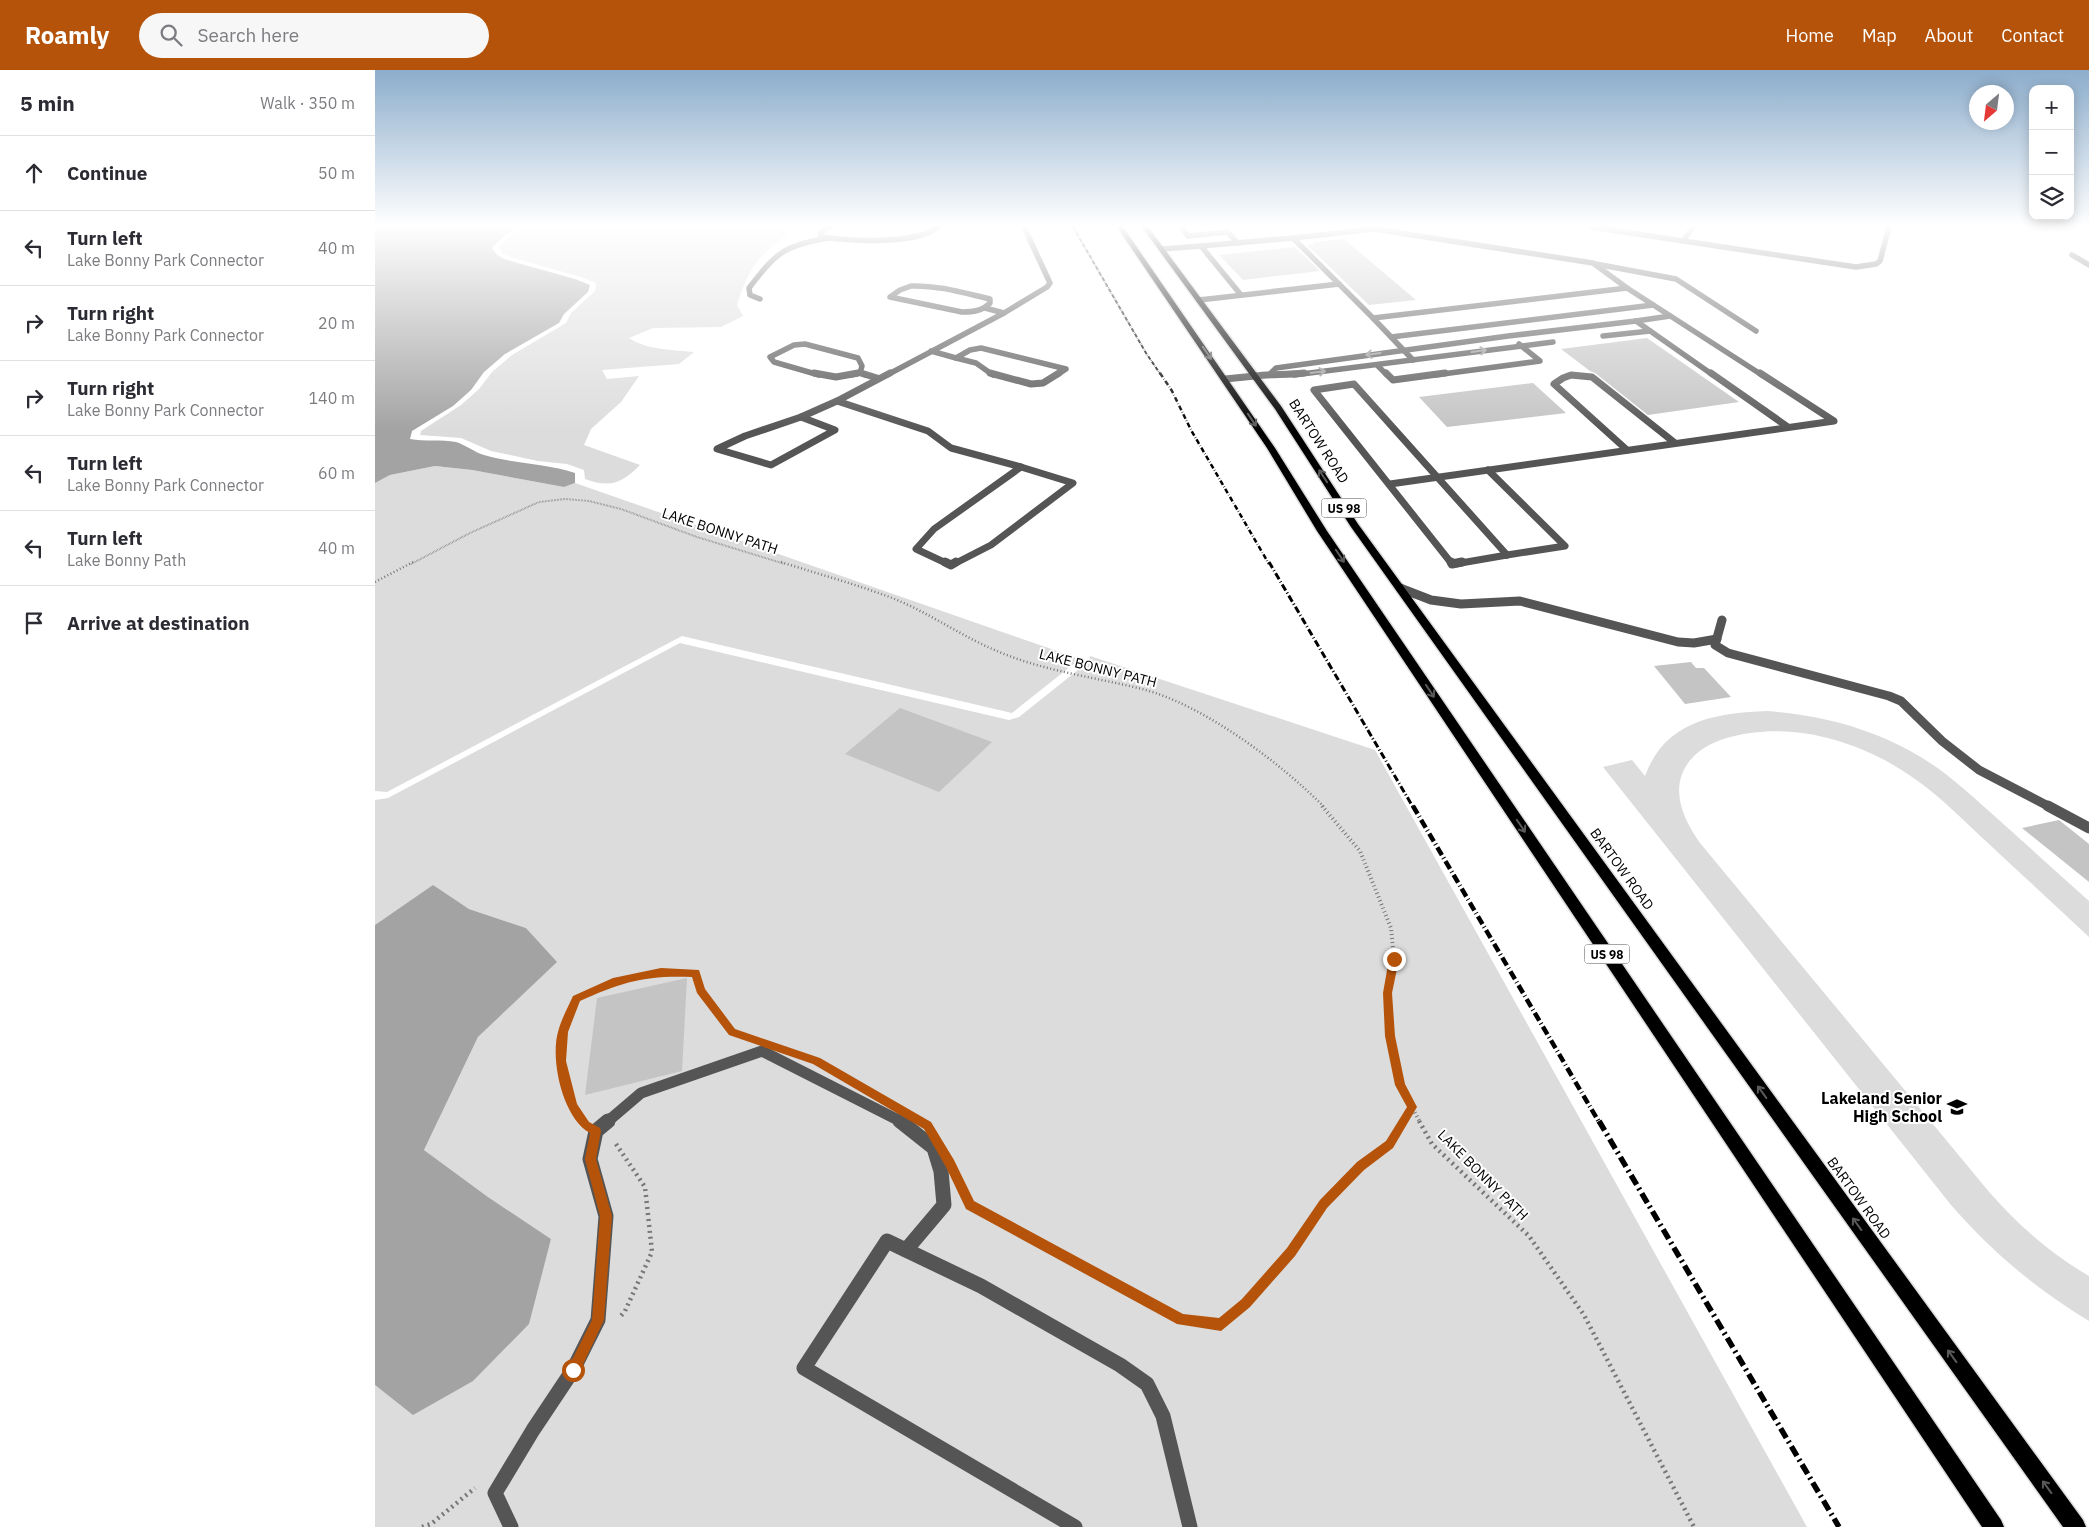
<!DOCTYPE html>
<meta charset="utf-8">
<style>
:root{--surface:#fff;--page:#f7f7f7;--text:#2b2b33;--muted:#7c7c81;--line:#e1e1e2;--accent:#b45309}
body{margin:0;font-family:"IBM Plex Sans",sans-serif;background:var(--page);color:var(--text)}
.controls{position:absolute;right:15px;top:15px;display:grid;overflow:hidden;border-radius:10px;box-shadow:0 2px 12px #0003}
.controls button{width:45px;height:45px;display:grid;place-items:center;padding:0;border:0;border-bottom:1px solid var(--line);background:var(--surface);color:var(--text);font:25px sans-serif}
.compass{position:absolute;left:1594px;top:15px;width:45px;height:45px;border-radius:50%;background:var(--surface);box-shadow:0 2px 12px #0003;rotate:208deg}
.stop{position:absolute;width:15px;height:15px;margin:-11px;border:4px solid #b45309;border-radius:50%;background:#fff}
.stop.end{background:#b45309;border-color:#fff;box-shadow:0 1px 5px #0008}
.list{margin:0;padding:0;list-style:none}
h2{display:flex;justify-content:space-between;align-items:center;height:65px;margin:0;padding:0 20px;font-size:21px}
h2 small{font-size:16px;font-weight:400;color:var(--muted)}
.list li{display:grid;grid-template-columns:32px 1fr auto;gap:15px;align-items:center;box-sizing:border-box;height:75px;padding:0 20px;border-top:1px solid var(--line)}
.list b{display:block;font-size:19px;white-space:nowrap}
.list p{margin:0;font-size:16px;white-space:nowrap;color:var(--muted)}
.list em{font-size:16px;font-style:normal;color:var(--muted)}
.icon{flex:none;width:28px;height:28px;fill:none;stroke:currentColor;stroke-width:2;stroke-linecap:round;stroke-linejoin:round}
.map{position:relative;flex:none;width:1714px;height:1457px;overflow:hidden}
header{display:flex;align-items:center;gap:30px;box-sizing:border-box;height:70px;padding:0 25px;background:var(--accent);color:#fff}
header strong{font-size:24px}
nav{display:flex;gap:28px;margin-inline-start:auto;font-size:18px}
.search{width:350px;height:45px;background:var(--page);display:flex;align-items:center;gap:12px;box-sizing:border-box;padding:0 18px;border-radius:28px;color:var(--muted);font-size:19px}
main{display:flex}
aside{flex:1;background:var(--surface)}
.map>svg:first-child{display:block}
</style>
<header>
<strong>Roamly</strong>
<div class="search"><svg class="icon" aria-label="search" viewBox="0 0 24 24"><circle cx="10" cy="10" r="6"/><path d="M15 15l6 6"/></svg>Search here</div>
<nav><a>Home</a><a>Map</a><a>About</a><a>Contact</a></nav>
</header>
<main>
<aside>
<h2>5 min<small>Walk · 350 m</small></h2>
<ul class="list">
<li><svg class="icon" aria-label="ahead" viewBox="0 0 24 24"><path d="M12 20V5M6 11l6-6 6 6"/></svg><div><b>Continue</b></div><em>50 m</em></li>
<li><svg class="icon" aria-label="left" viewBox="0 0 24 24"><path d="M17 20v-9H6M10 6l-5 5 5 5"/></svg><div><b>Turn left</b><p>Lake Bonny Park Connector</p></div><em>40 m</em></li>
<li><svg class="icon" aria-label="right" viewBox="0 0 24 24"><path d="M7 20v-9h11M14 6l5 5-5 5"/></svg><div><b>Turn right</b><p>Lake Bonny Park Connector</p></div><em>20 m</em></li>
<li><svg class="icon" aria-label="right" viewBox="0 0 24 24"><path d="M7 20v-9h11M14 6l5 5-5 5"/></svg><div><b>Turn right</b><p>Lake Bonny Park Connector</p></div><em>140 m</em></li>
<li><svg class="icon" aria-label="left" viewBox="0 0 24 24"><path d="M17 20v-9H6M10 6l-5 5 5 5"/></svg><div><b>Turn left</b><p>Lake Bonny Park Connector</p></div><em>60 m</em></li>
<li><svg class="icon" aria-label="left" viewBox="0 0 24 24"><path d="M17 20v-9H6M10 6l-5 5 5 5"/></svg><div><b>Turn left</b><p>Lake Bonny Path</p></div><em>40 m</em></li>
<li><svg class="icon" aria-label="arrive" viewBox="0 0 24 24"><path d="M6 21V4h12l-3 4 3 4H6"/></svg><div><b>Arrive at destination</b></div></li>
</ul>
</aside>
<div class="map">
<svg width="1714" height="1457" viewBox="0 0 1714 1457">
<rect width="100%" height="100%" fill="#fff"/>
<g fill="#dcdcdc">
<path d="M149,157H407L412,165C382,186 373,200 362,235L368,246L346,257L278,258L254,268C272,280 298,280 319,282L304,294L227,300L232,309L264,306L246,332L216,359L209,375L265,395C246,414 235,418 210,409L209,400L192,394L163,391L116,381L86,368L45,365L46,361L86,335L104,319L117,302L137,285L191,253L196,243L220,221L221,213L206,207L135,187L128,184L124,178L135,166Z"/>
<path d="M60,396L97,400L189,417L200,413L705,589L637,643L307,566L12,722L0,721V413L15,405Z"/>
<path d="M305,573L634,650L644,647L713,592L715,586L1000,680L1432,1457H0V1315L38,1344L153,1253L176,1169L113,1127L49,1080L103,967L181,892L151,858L94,839L58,816L0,855V730L13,728Z"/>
<path d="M1392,641C1446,645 1497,658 1544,686C1573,703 1598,727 1624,750C1654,777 1684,804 1714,831V867C1681,836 1647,805 1614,774C1590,752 1567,728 1540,709C1494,676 1433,655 1376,663C1353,666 1328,673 1313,693C1294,720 1309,750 1325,773L1615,1123C1644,1156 1676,1184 1714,1206V1251C1659,1217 1619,1184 1576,1135L1228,697L1257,690L1270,706C1290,651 1340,643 1392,641Z"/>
</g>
<g fill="#a3a3a3">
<path d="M0,157H143L129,166L117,178L122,185L129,189L200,209L215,215L213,222L189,244L184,253L130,284L109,302L96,320L78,336L37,361L35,369C49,372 67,369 81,372C91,375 99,382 109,385C139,394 171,393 200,403V413L189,417L97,400L60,396L15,405L0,413Z"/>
<path d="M58,815L94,839L151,858L182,892L103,967L49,1080L113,1127L176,1169L154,1254L98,1311L38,1345L0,1315V855Z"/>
</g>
<g fill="#c4c4c4">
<path d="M969,169L1041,230L994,235L932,175L940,174L937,172Z"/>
<path d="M920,177L945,201L868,210L844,185Z"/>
<path d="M1272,268L1364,332L1273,345L1220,303L1215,301L1186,279Z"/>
<path d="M1158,313L1191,343L1072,357L1044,327Z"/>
<path d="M1316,592L1321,598H1329L1356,627L1310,634L1279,596Z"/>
<path d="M525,638L617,672L564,722L470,684Z"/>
<path d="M1684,750L1714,774V812L1647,758Z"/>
<path d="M312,908L307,1001L210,1025L222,928Z"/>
</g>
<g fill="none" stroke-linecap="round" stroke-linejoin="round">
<defs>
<g id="primary">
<path d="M742,157H748L900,378L952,461L1626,1450L1629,1457H1607L942,461L892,378Z"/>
<path d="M767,157H773L906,336L983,454L1708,1450L1711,1457H1688L976,457L900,339Z"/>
</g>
</defs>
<use href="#primary" stroke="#dbdbdb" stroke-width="3"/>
<path stroke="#777" stroke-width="2" stroke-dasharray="0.5 1" stroke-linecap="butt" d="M36,494L95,463L164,432L190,429L214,431L246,439L322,467L410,494"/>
<g stroke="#777" stroke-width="2.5" stroke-dasharray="1 2.5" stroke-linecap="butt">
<path d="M406,492C443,504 481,514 517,528C553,542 586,566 622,581C668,601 719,607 767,619C827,634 906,693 949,737"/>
<path d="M0,512L38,492"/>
</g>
<g stroke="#777" stroke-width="4" stroke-dasharray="1 3" stroke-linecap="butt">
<path d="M947,736L985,781L1016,858L1019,889L1012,923L1015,966L1025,1015L1045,1052"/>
<path d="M206,1049L192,1019L186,984L189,958L202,929L238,911L286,902L320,903L326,921L357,962L369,966"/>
<path d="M1028,1052L1037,1037"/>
</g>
<g stroke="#777" stroke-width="4.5" stroke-dasharray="2 4" stroke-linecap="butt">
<path d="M1044,1051L1057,1074L1154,1166L1209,1245L1319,1457"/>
<path d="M241,1074L270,1117L277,1182L250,1241L244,1248"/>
<path d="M590,1124L595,1135L807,1249L846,1255L871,1233L916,1182L948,1134L985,1096L1014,1074L1028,1051"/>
<path d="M47,1457L56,1454L100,1418"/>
</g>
<g stroke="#555" stroke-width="5.5">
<path d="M454,157L445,163L447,167C476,171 540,175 563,157"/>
<path d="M806,157L813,166L853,162L862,173"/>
<path d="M918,168L999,159L1218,193L1252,218"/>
<path d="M826,176L918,168L964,214"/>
<path d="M787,179L826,176L866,225"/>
<path d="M1697,185L1714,195"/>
<path d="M1221,194L1301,209L1381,261"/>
<path d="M536,216C564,215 589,223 615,229V233C607,241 598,242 587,242L515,227L525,220Z"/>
<path d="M385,229L375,225L374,218C401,183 409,175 454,168"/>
<path d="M824,230L964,214L998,248"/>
<path d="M610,238L629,243"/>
<path d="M1261,251L1295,246"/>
<path d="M1228,266L1275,261"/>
<path d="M1016,267L1278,235"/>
<path d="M556,281L581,288"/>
<path d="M581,288L601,293L618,305"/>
<path d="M581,288L595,280L606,278L691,299L682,305"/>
<path d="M1038,290L998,248L1252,218L1387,305"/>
<path d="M1002,295L1012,305"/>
<path d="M485,303L490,305"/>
<path d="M895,304L901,298L1133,266L1261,251L1338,305"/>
<path d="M444,305L399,292L395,287L419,275L430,274L483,288L487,296L485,303"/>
<path d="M476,305L485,303"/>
<path d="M512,305L629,243L672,217L675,213L649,157"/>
<path d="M891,305H898"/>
<path d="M919,305L1178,272"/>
<path d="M1060,305L1165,291L1144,274"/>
</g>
<g stroke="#555" stroke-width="7">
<path d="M439,303L461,307L483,303"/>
<path d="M486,303L502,308"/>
<path d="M615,303L656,314L668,313L684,303"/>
<path d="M1011,303L1018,310L1070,303"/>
<path d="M1336,303L1413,357"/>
<path d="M880,306C896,304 912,305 929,303"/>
<path d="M462,331L553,361L576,378L646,397"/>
<path d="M426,347L462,331L515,303"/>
<path d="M426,347L460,360L396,395L342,379L370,366Z"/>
<path d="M1252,380L1179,314L1188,308L1196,305L1217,307L1300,373"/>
<path d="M1113,400L1190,476L1132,485"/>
<path d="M1015,414L1459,351L1385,303"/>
<path d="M573,494L541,479L559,459L646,397L698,413L616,475L579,494"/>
<path d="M1077,494L939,320L979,314L1132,485"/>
<path d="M1080,494L1132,485"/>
</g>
<g stroke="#555" stroke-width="9">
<path d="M570,492L576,495L581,492"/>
<path d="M1076,492L1077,494L1087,492"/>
<path d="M1025,518L1056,530L1086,534L1145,531L1303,572L1319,573L1342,569"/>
<path d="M1347,550L1340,575L1353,583L1514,626L1526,631L1567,671L1604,700L1675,737"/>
</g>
<g stroke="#555" stroke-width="11">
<path d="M1673,736L1714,758"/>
<path d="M232,1052L266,1023L387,981L527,1052"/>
</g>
<g stroke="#555" stroke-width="15">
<path d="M525,1051L559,1078L566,1101L569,1135L531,1180"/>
<path d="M136,1457L120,1423L158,1360L198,1300L223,1250L231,1146L215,1089L221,1061L233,1051"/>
<path d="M700,1457L429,1298L512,1171L606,1216L745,1295L772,1314L788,1346L815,1457"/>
</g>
<g stroke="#555" stroke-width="5.5">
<path d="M1216,157L1481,197L1501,194L1505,191L1514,157"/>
<path d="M1308,171L1318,157"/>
</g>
<path stroke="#555" stroke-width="7" d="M850,309L880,306"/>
<use href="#primary" fill="#000" fill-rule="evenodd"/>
<path stroke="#000" stroke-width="2" stroke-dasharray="4 1 0.5 1" stroke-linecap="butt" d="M698,157L771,283L786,305"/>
<path stroke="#000" stroke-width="2.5" stroke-dasharray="5 2 0.5 2" stroke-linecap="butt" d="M785,303L797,321L816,360L894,494"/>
<path stroke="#000" stroke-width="3" stroke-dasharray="7 2.5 1 2.5" stroke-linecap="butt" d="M894,492L1038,737"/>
<path stroke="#000" stroke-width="4.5" stroke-dasharray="9 3 1 3" stroke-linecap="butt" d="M1038,736L1224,1052"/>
<path stroke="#000" stroke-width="5.5" stroke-dasharray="11 4 2 4" stroke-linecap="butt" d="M1224,1051L1464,1457"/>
</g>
<defs><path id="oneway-shaft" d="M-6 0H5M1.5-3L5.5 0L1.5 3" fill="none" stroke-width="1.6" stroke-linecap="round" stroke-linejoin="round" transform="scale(1.25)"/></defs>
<g stroke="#999">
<use href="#oneway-shaft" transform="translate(1104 281) rotate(-8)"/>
<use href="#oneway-shaft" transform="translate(998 284) rotate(172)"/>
<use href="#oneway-shaft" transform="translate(943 302) rotate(-7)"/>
</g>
<g stroke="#595959">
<use href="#oneway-shaft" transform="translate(832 283) rotate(56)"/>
<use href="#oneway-shaft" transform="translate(877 350) rotate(56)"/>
<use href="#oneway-shaft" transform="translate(948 406) rotate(-123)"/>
<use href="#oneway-shaft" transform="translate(965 486) rotate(56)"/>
<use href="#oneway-shaft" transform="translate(1055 621) rotate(56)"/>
<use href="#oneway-shaft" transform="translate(1146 756) rotate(56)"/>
<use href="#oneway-shaft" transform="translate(1387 1022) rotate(-126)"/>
<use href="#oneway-shaft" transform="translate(1482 1154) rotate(-126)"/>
<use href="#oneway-shaft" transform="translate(1577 1286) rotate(-126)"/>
<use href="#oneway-shaft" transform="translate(1672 1417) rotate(-126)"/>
</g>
<linearGradient id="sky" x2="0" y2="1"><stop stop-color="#8cadcc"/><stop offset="0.43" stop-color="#fff"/><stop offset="1" stop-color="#fff" stop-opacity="0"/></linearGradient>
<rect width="1714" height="361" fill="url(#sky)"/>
<path fill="#b45309" d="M1019,885L1024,889L1017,923L1020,966L1030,1014L1042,1037L1018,1078L989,1100L952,1138L920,1186L875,1237L846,1261L802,1254L591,1139L571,1097L549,1059L438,994L354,965L322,923L317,907C271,905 246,912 205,931L193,962L191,991L202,1034L214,1052L225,1058L226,1061L221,1089L237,1146L229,1250L203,1305L198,1306L194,1305L192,1300L217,1250L225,1146L210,1089L215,1063C188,1049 175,990 183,962C186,950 193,937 198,926L238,908L286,898L324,900L330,919L360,959L445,988L556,1052L579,1090L599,1131L808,1244L844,1248L867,1229L912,1178L945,1130L982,1092L1011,1071L1032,1037L1020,1015L1010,966L1008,923L1014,889Z"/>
<defs>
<symbol id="school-bare" viewBox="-9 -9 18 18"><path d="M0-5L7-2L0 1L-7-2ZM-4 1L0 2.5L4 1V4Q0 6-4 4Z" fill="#000" stroke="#fff" stroke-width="2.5" paint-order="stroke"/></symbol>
</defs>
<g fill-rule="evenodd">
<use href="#school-bare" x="1568" y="1023" width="28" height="28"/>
</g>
<g text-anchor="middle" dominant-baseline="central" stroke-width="4" stroke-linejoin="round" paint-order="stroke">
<g fill="#fff" stroke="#4c4c4c" stroke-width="1">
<rect x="946.5" y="428.5" width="45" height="19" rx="4"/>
<rect x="1209.5" y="874.5" width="45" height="19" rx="4"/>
</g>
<g font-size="12" font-weight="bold" fill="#000">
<text x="969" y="438">US 98</text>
<text x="1232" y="884">US 98</text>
</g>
<g font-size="14" fill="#000" stroke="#fff">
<text transform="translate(944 371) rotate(57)">BARTOW ROAD</text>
<text transform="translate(345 461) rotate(18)">LAKE BONNY PATH</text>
<text transform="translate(723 598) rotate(14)">LAKE BONNY PATH</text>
<text transform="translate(1247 799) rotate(54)">BARTOW ROAD</text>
<text transform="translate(1108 1105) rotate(45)">LAKE BONNY PATH</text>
<text transform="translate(1484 1128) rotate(54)">BARTOW ROAD</text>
</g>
<g font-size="16" font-weight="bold" fill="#000" stroke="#fff" text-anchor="end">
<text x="1567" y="1028">Lakeland Senior<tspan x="1567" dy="18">High School</tspan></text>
</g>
</g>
</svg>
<div class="controls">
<button>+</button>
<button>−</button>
<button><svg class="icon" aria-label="layers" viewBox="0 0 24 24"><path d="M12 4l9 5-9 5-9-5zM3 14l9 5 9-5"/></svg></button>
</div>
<svg class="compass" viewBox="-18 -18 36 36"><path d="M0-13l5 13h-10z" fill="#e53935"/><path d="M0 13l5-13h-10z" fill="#7c7c81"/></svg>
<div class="stop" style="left:198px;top:1300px"></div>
<div class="stop end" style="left:1019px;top:889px"></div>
</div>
</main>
